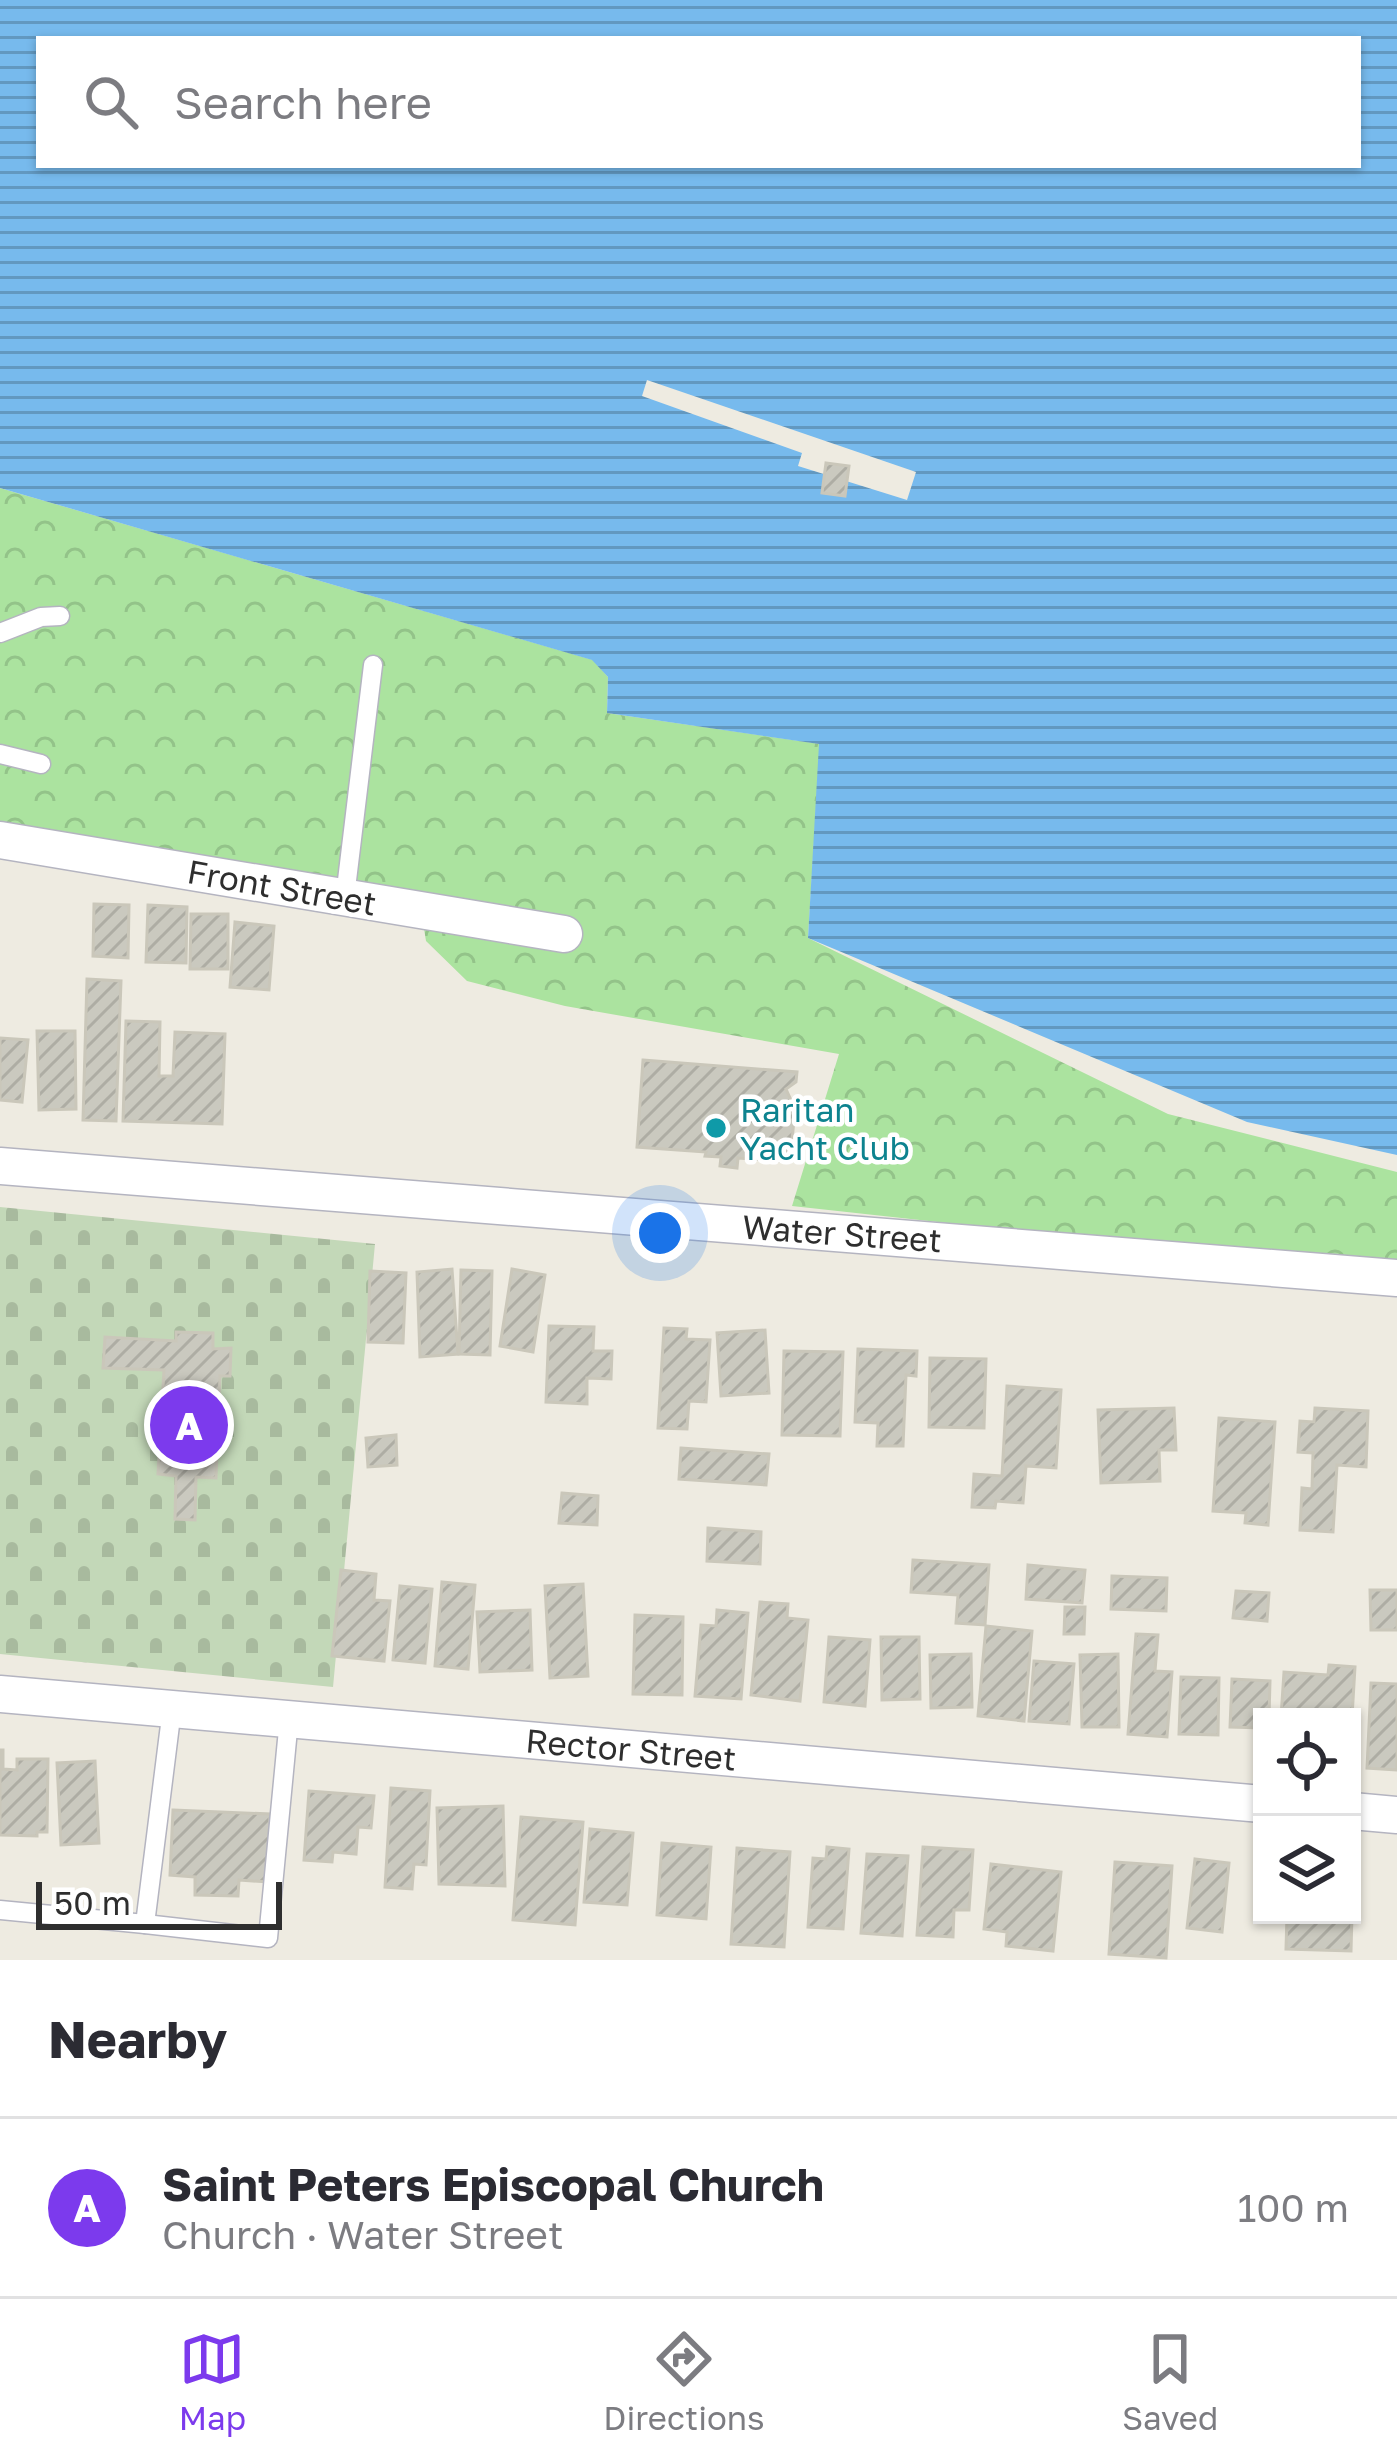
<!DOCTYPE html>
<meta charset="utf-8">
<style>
:root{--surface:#fff;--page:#f2f2f3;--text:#2b2b33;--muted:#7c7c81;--line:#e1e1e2;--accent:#7c3aed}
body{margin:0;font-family:"Golos Text",sans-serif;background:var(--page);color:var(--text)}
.controls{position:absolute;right:36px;bottom:36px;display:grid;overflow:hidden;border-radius:0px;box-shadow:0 3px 9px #0004}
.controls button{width:108px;height:108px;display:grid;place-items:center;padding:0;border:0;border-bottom:3px solid var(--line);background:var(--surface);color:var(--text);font:60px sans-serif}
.scale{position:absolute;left:36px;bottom:30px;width:246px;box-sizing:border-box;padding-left:12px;border:6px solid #2e2e2e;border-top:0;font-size:33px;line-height:42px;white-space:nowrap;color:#2e2e2e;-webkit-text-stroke:9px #fff;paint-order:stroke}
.you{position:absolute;left:660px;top:1233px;width:42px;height:42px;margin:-30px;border:9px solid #fff;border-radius:50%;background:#1a73e8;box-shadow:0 0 0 18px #1a73e833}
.badge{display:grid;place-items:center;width:78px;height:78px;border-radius:50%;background:var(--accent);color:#fff;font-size:39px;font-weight:700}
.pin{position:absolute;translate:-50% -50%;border:6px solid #fff;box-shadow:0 3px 12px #0006}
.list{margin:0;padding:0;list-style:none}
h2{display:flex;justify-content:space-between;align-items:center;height:156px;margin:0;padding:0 48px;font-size:51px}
h2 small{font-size:39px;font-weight:400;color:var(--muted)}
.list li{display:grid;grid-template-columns:78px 1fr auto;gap:36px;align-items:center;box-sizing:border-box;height:180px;padding:0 48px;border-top:3px solid var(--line)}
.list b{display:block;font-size:45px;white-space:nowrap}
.list p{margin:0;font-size:39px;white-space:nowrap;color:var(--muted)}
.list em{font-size:39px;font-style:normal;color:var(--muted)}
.icon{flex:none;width:66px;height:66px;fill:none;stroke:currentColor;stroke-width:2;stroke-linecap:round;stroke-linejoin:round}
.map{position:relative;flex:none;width:1397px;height:1960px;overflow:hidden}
.search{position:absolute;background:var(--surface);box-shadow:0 3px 9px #0004;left:36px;right:36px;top:36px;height:132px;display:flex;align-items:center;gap:30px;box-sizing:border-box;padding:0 42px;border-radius:0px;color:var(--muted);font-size:45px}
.sheet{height:336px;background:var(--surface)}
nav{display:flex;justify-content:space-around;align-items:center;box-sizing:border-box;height:168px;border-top:3px solid var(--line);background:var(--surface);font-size:33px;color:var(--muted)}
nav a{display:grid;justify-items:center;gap:6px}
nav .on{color:var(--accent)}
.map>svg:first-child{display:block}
</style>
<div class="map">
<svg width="1397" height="1960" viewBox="0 0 1397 1960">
<defs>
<pattern id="cemetery-stones" width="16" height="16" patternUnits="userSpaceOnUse" patternTransform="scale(3)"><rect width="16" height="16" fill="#c3d8b8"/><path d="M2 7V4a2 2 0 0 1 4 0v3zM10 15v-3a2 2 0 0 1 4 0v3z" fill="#a8ba9e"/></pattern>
<pattern id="park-crowns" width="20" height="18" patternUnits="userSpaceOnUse" patternTransform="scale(3)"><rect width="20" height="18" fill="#abe39f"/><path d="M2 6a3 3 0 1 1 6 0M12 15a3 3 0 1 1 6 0" fill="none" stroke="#93c389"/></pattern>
<pattern id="water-rules" width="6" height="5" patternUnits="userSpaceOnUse" patternTransform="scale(3)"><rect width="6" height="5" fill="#77baed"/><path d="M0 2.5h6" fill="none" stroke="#6298c0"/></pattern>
<pattern id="building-hatch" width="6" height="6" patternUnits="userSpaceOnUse" patternTransform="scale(3)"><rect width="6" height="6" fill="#cac9bf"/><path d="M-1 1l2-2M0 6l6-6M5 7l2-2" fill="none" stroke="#aeada4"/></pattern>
</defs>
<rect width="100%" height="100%" fill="#eeebe1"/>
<path fill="url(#cemetery-stones)" d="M0,1207L375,1244L333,1687L0,1654Z"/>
<path fill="url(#park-crowns)" d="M0,488L593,660L608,677L607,713L820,744L808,938L1168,1114L1397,1172V1272L792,1206L839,1054L565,1006L467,981L426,941L421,910L0,840Z"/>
<path fill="url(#water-rules)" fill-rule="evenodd" d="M0,0H1397V1155L1247,1122L808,938L819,744L607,713L608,677L592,660L0,488ZM39,39H1358V165H39Z"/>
<path fill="#eeebe1" d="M647,380L916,472L907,500L798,466L802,453L642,396Z"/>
<g fill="url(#building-hatch)" stroke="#cac7ba" stroke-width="3">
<path d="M826,463L849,466L845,496L822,493Z"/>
<path d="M94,904L129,905L128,958L93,956Z"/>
<path d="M148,905L187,907L186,963L146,962Z"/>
<path d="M191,914H228V969H190Z"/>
<path d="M235,922L274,926L269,990L230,987Z"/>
<path d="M87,979L121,981L116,1121L83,1120Z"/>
<path d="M126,1021L160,1022L159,1076H173L175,1032L225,1034L222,1124L123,1121Z"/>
<path d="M37,1031H75L76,1109L39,1110Z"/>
<path d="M0,1038L28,1040L22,1102L0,1100Z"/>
<path d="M643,1060L797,1072L796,1082L786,1089L795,1109L790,1162L738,1158L737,1168L720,1166L721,1157L705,1156L706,1152L637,1147Z"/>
<path d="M452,1269L458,1354L420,1357L417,1272Z"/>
<path d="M512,1269L545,1275L533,1352L500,1346Z"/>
<path d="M461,1270L492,1271L490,1355L459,1354Z"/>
<path d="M370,1271L406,1273L403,1343L368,1342Z"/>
<path d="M549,1326L594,1327L593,1351H612L611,1379L587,1378V1404L546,1402Z"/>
<path d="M664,1328L687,1329L686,1339L710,1340L706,1402L689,1401L687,1429L658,1428Z"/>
<path d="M765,1330L769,1393L721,1396L717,1333Z"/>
<path d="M176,1332L213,1333V1349L231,1348L230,1376H220L216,1478L196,1477L195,1520L175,1519L176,1476L158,1474L164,1370L103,1368L105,1337L176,1341Z"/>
<path d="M858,1349L917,1351L916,1376L906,1375L903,1446H877L878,1423L855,1422Z"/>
<path d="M784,1351L843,1352L840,1436L782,1435Z"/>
<path d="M930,1358L986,1359L984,1428L929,1427Z"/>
<path d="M1007,1386L1061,1390L1056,1468L1026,1466L1023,1503L996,1501L995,1508L972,1507L974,1474L1002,1476Z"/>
<path d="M1174,1408L1176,1450H1159L1160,1481L1101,1483L1098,1410Z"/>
<path d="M1315,1408L1368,1411L1366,1467L1337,1465L1333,1532L1300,1530L1302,1488L1312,1489L1313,1453L1298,1452L1300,1421L1314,1422Z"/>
<path d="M1219,1418L1275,1422L1268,1525L1245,1523L1246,1513L1213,1511Z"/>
<path d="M396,1435L397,1465L368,1467L366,1438Z"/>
<path d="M681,1448L769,1454L766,1485L679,1479Z"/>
<path d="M562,1493L598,1496L597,1525L559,1523Z"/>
<path d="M708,1528L761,1532L760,1564L707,1561Z"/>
<path d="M913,1560L989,1565L985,1625L956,1623L958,1595L911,1592Z"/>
<path d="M1028,1565L1085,1570L1082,1603L1026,1599Z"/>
<path d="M341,1570L376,1574L374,1600L390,1601L384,1661L332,1656Z"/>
<path d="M1112,1576L1167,1578L1166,1611L1111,1609Z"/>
<path d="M442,1582L475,1585L468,1669L435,1666Z"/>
<path d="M583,1584L588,1676L550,1678L545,1586Z"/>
<path d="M400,1586L432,1589L425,1663L393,1660Z"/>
<path d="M1370,1590H1397V1630H1371Z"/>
<path d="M1236,1591L1269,1593L1267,1621L1233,1618Z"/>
<path d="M760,1602L788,1604L787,1618L808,1620L800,1701L751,1695Z"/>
<path d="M1065,1607H1085L1084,1634H1064Z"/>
<path d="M530,1610L532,1670L480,1672L477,1612Z"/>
<path d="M717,1610L748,1613L741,1699L695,1696L701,1625L716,1626Z"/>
<path d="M635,1615L683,1617L682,1695L633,1694Z"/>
<path d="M986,1626L1032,1631L1024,1721L978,1716Z"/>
<path d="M1136,1634L1158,1635L1155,1671L1172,1672L1167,1737L1128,1734Z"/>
<path d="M829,1637L870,1640L865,1706L824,1702Z"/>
<path d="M881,1637H919L920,1699L882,1700Z"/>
<path d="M971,1654L972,1707L931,1708L930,1655Z"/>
<path d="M1118,1654L1119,1727H1082L1080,1655Z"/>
<path d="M1034,1661L1074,1664L1069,1724L1029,1721Z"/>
<path d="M1329,1665L1355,1667L1352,1717H1281L1284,1672L1328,1675Z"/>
<path d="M1181,1677L1219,1678L1218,1735L1179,1734Z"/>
<path d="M1232,1679L1270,1681L1269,1717H1262V1728L1230,1727Z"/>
<path d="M1371,1683L1397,1684V1770L1367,1768Z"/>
<path d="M0,1750H3V1769L17,1770V1759H48L47,1832H37V1836L0,1835Z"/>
<path d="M95,1761L99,1843L61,1845L57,1763Z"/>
<path d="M391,1788L430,1791L426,1865L414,1864L412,1889L385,1887Z"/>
<path d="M309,1791L374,1796L371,1828L358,1827L356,1854L333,1852L332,1862L304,1860Z"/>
<path d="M503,1806L505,1886L439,1884L437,1808Z"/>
<path d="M173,1810L270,1814L267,1882L239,1880L238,1896L195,1895V1877L170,1875Z"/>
<path d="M521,1817L583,1822L575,1925L513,1920Z"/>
<path d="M590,1829L633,1833L627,1905L584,1902Z"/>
<path d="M662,1843L711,1847L706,1919L657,1915Z"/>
<path d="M827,1847L849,1849L843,1929L808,1927L813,1858L826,1859Z"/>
<path d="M923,1847L973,1850L969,1910H954L953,1937L917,1935Z"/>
<path d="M737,1848L790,1852L784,1947L731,1944Z"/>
<path d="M867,1854L908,1856L902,1936L861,1933Z"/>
<path d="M1195,1859L1229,1863L1222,1932L1187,1928Z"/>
<path d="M1115,1862L1172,1866L1166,1958L1109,1954Z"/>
<path d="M991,1864L1061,1872L1053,1951L1006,1946L1007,1932L984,1929Z"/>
<path d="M1287,1915H1352L1351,1951L1286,1949Z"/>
</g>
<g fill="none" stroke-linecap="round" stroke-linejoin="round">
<defs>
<g id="service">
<path d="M0,633L41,617L60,616"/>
<path d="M0,754L41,764"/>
<path d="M345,897L373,665"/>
<path d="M0,1910L145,1924L172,1709"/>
<path d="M145,1924L268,1938L289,1719"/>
</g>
<g id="minor">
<path d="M0,840L564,934"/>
<path d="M0,1166L1397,1278"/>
<path d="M0,1694L1262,1804"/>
<path d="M1352,1811L1397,1815"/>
</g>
</defs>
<use href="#service" stroke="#b4b4c0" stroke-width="21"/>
<use href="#minor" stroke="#b4b4c0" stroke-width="39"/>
<use href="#service" stroke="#fff" stroke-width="18"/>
<use href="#minor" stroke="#fff" stroke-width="36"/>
</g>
<circle fill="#0f9aa8" stroke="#fff" stroke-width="4.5" cx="716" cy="1128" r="12"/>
<g text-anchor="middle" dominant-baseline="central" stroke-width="9" stroke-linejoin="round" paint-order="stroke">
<g font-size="33" fill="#2e2e2e" stroke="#fff">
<text transform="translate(282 887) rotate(10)">Front Street</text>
<text transform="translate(842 1233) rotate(4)">Water Street</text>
<text transform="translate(631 1749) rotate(5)">Rector Street</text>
</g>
<g font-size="33" fill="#0d838f" stroke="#fff" text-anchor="start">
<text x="740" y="1109">Raritan<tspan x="740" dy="38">Yacht Club</tspan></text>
</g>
</g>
</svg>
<div class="controls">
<button><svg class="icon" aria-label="locate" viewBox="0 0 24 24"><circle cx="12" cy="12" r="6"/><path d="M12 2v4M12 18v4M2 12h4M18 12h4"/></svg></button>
<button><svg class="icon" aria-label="layers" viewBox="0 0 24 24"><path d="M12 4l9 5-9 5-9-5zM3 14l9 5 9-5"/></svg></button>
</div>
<div class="scale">50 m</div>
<div class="you"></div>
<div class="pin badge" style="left:189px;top:1425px">A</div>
<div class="search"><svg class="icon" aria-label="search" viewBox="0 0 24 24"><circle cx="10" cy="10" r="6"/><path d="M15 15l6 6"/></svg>Search here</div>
</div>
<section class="sheet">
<h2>Nearby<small></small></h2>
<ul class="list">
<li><span class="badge">A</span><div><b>Saint Peters Episcopal Church</b><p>Church · Water Street</p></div><em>100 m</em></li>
</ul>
</section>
<nav>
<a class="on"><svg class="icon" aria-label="map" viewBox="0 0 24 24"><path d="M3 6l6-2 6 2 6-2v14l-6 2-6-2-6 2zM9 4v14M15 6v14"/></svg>Map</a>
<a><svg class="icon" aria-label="directions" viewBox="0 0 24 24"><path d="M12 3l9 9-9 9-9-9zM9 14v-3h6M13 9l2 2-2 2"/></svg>Directions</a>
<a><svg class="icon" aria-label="saved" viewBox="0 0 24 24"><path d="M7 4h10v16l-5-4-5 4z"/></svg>Saved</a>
</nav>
